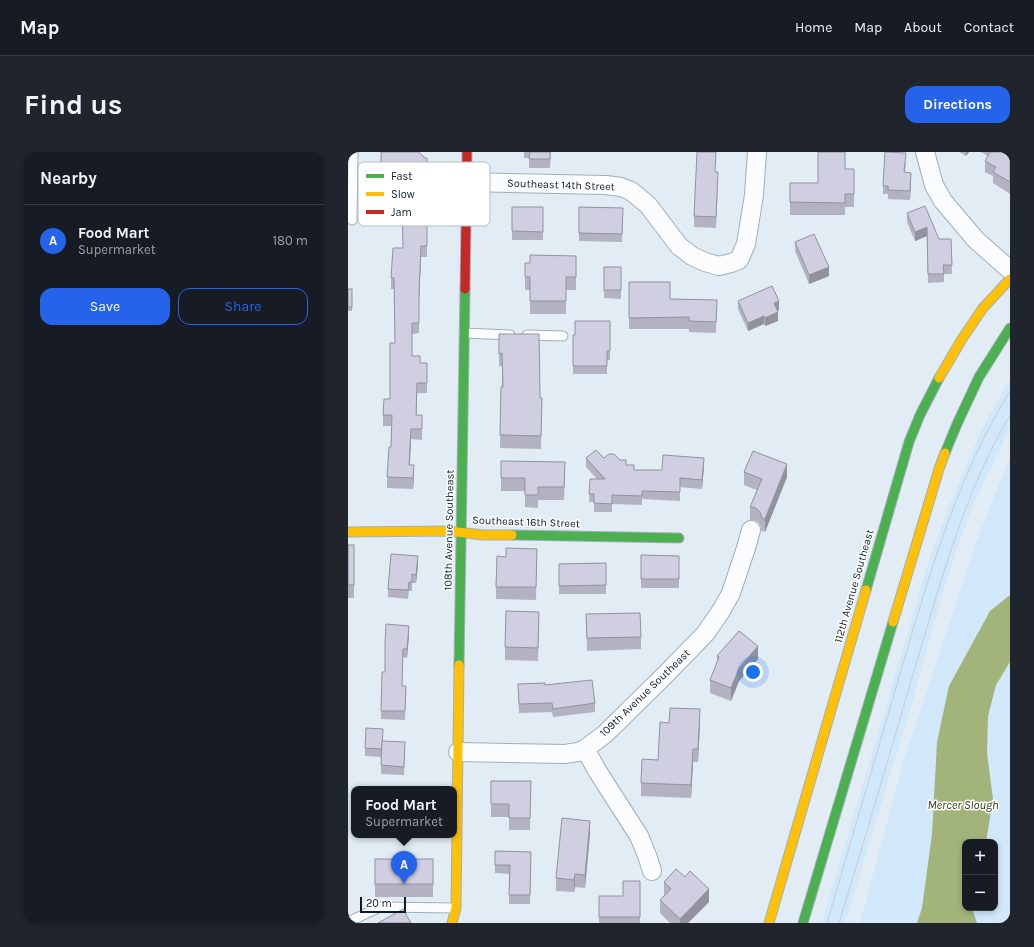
<!DOCTYPE html>
<meta charset="utf-8">
<style>
:root{--surface:#171b24;--page:#20242c;--text:#f1f3f6;--muted:#9ea1a6;--line:#363941;--accent:#2563eb}
body{margin:0;font-family:Karla,sans-serif;background:var(--page);color:var(--text)}
.controls{position:absolute;right:12px;bottom:12px;display:grid;overflow:hidden;border-radius:8px;box-shadow:0 2px 6px #0003}
.controls button{width:36px;height:36px;display:grid;place-items:center;padding:0;border:0;border-bottom:1px solid var(--line);background:var(--surface);color:var(--text);font:20px sans-serif}
.scale{position:absolute;left:12px;bottom:10px;width:46px;box-sizing:border-box;padding-left:4px;border:2px solid #0a1d2a;border-top:0;font-size:11px;line-height:14px;white-space:nowrap;color:#0a1d2a;-webkit-text-stroke:3px #fff;paint-order:stroke}
.you{position:absolute;left:405px;top:520px;width:14px;height:14px;margin:-10px;border:3px solid #fff;border-radius:50%;background:#1a73e8;box-shadow:0 0 0 6px #1a73e833}
.badge{display:grid;place-items:center;width:26px;height:26px;border-radius:50%;background:var(--accent);color:#fff;font-size:13px;font-weight:700}
.pin{position:absolute;translate:-50% -33px;filter:drop-shadow(0 1px 2px #0008)}
.pin::after{content:'';position:absolute;top:21px;width:14px;height:12px;background:inherit;clip-path:polygon(0 0,100% 0,50% 100%)}
.popup{position:absolute;left:3px;top:634px;width:106px;height:52px;box-sizing:border-box;display:grid;place-content:center;border-radius:8px;background:var(--surface);filter:drop-shadow(0 1px 3px #0005);font-size:13px;white-space:nowrap;color:var(--muted)}
.popup b{font-size:15px;color:var(--text)}
.popup::after{content:'';position:absolute;left:50%;top:100%;margin-left:-8px;border:8px solid transparent;border-top-color:var(--surface)}
.list{margin:0;padding:0;list-style:none}
h2{display:flex;justify-content:space-between;align-items:center;height:52px;margin:0;padding:0 16px;font-size:17px}
h2 small{font-size:13px;font-weight:400;color:var(--muted)}
.list li{display:grid;grid-template-columns:26px 1fr auto;gap:12px;align-items:center;box-sizing:border-box;height:72px;padding:0 16px;border-top:1px solid var(--line)}
.list b{display:block;font-size:15px;white-space:nowrap}
.list p{margin:0;font-size:13px;white-space:nowrap;color:var(--muted)}
.list em{font-size:13px;font-style:normal;color:var(--muted)}
.actions{display:flex;gap:8px;padding:12px 16px}
.actions a{flex:1;padding:9px 0;border:1px solid var(--accent);border-radius:12px;text-align:center;font-size:14px;color:var(--accent)}
.actions .main{background:var(--accent);color:#fff}
.map{position:relative;flex:none;width:662px;height:771px;overflow:hidden;border-radius:12px}
header{display:flex;align-items:center;gap:24px;box-sizing:border-box;height:56px;padding:0 20px;background:var(--surface);border-bottom:1px solid var(--line)}
header strong{font-size:19px}
nav{display:flex;gap:22px;margin-inline-start:auto;font-size:14px}
.intro{display:flex;align-items:center;justify-content:space-between;box-sizing:border-box;height:96px;padding:0 24px}
h1{margin:0;font-size:28px}
.button{padding:10px 18px;border-radius:12px;background:var(--accent);color:#fff;font-size:14px;font-weight:700}
main{display:flex;gap:24px;padding:0 24px}
aside{flex:1;background:var(--surface);border-radius:12px;box-shadow:0 2px 6px #0003}
.map>svg:first-child{display:block}
</style>
<header>
<strong>Map</strong>
<nav><a>Home</a><a>Map</a><a>About</a><a>Contact</a></nav>
</header>
<div class="intro"><h1>Find us</h1><a class="button">Directions</a></div>
<main>
<aside>
<h2>Nearby<small></small></h2>
<ul class="list">
<li><span class="badge">A</span><div><b>Food Mart</b><p>Supermarket</p></div><em>180 m</em></li>
</ul>
<div class="actions"><a class="main">Save</a><a>Share</a></div>
</aside>
<div class="map">
<svg width="662" height="771" viewBox="0 0 662 771">
<rect width="100%" height="100%" fill="#e1ecf4"/>
<g fill="#d0e8fa" fill-rule="evenodd">
<path d="M662,227V276L626,350L608,399L594,443L566,544L497,771H474L581,409L601,354L634,277Z"/>
<path d="M662,305V771H512L556,608L628,391ZM617,690H647V756H617Z"/>
</g>
<path fill="#a2b47a" d="M662,443V510L648,533L640,564L639,601L645,647L638,690H617V756H624L629,771H569L574,756L584,682L589,590L601,534L642,459Z"/>
<g fill="none" stroke-linecap="round" stroke-linejoin="round">
<defs>
<g id="lane">
<path d="M4,68L5,0"/>
<path d="M116,181L162,183"/>
<path d="M179,183L215,184"/>
<path d="M0,770L32,755L108,756"/>
</g>
<g id="street">
<path d="M577,0L586,33L595,49L628,88L662,118"/>
<path d="M118,30L258,33L273,35L283,39L300,53L331,94L344,104L357,110L371,114L383,111L391,108L398,92L406,43L409,0"/>
<path d="M237,597L250,620L291,684L300,706L304,719"/>
<path d="M110,600L217,602L230,600L237,597L257,582L315,525L357,482L373,459L383,441L398,396L403,378"/>
</g>
<g id="fast">
<path d="M597,301L609,272L631,225L662,176"/>
<path d="M164,383L331,386"/>
<path d="M518,438L561,290L572,263L591,226"/>
<path d="M111,513L117,137"/>
<path d="M455,771L545,470"/>
</g>
<g id="slow">
<path d="M591,226L614,187L635,156L662,127"/>
<path d="M0,380L100,379L135,383H164"/>
<path d="M545,470L591,317L597,301"/>
<path d="M104,771L108,756L111,513"/>
<path d="M421,771L518,438"/>
</g>
<path id="jam" d="M117,137L119,0"/>
</defs>
<use href="#lane" stroke="#a1afba" stroke-width="11"/>
<use href="#street" stroke="#a1afba" stroke-width="20"/>
<use href="#fast" stroke="#a1afba" stroke-width="11"/>
<use href="#slow" stroke="#a1afba" stroke-width="11"/>
<use href="#jam" stroke="#a1afba" stroke-width="11"/>
<use href="#lane" stroke="#fafcfd" stroke-width="9"/>
<use href="#street" stroke="#fafcfd" stroke-width="18"/>
<use href="#fast" stroke="#4caf50" stroke-width="9"/>
<use href="#slow" stroke="#ffc107" stroke-width="9"/>
<use href="#jam" stroke="#c62828" stroke-width="9"/>
<g stroke="#c8cccf" stroke-width="1">
<path d="M479,771C503,688 528,605 552,522C580,427 609,324 662,239"/>
<path d="M491,771C519,681 545,590 572,499C596,418 619,336 662,263"/>
</g>
</g>
<g fill="#b3b2c2">
<path d="M33,0L79,6V105H73L71,148V181L64,182V204L72,211H79V241H69V263H74V288L63,287L62,313L66,324L65,337L39,336V325L43,295L44,274H35V263L42,247L47,191L46,137H43V126L55,96L54,51H48V41H38V29H33Z"/>
<path d="M176,0H203L202,16H181V6H176Z"/>
<path d="M611,0H621L618,4Z"/>
<path d="M633,0H662V42L645,31V24L637,20V9L640,4Z"/>
<path d="M558,10L557,20L563,30L562,48L540,47V42H535V34Z"/>
<path d="M497,17H506V55H497V63H442V31H470Z"/>
<path d="M368,20L370,30L368,76L346,75V64Z"/>
<path d="M195,55V88H164V79Z"/>
<path d="M231,55L275,56L274,90L231,89Z"/>
<path d="M559,61L591,87H603L604,122H596V130L580,131L579,84L567,89L559,70Z"/>
<path d="M447,90L481,124L461,132L447,99Z"/>
<path d="M228,104V138H218V162H182V138H177V111H182Z"/>
<path d="M273,115V147L256,146V138Z"/>
<path d="M281,130L322,147L369,148L368,181L341,180V177H281Z"/>
<rect x="0" y="137" width="4" height="22"/>
<path d="M390,149L431,158H430V169L417,174L416,172L400,179L390,157Z"/>
<path d="M262,169V208H259V222H225V183H227Z"/>
<path d="M151,182L192,246H194L193,297L152,296L153,235H154V214H151Z"/>
<path d="M238,306H256L278,313L286,318H314L356,314L354,337L332,335V349L294,347V353L264,352V360H246V350H241L242,327H249L238,315Z"/>
<path d="M153,309L217,323L216,348H190V356L177,355V339H153Z"/>
<path d="M396,320L439,325L417,380L413,378V375L410,370L406,368H402V355L409,338L396,333Z"/>
<rect x="0" y="393" width="6" height="53"/>
<path d="M189,397L188,448L148,447V435L158,405Z"/>
<path d="M293,403L331,404V436H293Z"/>
<path d="M258,411V442H211V412Z"/>
<path d="M70,413L68,431H64V439H61L60,447L40,445V437Z"/>
<path d="M238,462L293,485V497L239,499Z"/>
<path d="M191,473L190,509L157,508V495Z"/>
<path d="M61,483L59,506L55,505L54,534H58L57,568L33,567L34,520H37V491Z"/>
<path d="M369,504L410,507L391,529L383,549L362,541V528L369,510Z"/>
<path d="M170,532L197,533L247,551V560L205,565L204,560L171,561Z"/>
<path d="M352,570L350,610H345L343,646L293,644V631L310,608L321,571Z"/>
<path d="M35,589L57,599L56,623L33,622V605L17,604V596Z"/>
<path d="M143,629H183L182,678H161V665H143Z"/>
<path d="M242,682L237,736L227,735L226,740L208,739V726Z"/>
<path d="M147,699L183,700L182,752H161V722L147,721Z"/>
<rect x="27" y="707" width="58" height="38"/>
<path d="M292,729V771H251V744H275Z"/>
<path d="M316,730L361,750L340,771H322L312,761V748L316,743Z"/>
</g>
<g fill="#92919e">
<path d="M618,0H621L618,4Z"/>
<path d="M563,21V30L562,48V39Z"/>
<path d="M579,75V84L567,89V80Z"/>
<path d="M73,94V105L71,150V139Z"/>
<path d="M481,115V124L461,132V123Z"/>
<path d="M431,149V158L426,160V151Z"/>
<path d="M430,160V169L417,174V166Z"/>
<path d="M416,164V172L400,179V171Z"/>
<path d="M63,277V287L61,324V313Z"/>
<path d="M356,306V314L354,337V328Z"/>
<path d="M439,312V325L417,380V367Z"/>
<path d="M66,313V324L65,337V326Z"/>
<path d="M70,404V413L68,431V423Z"/>
<path d="M61,474V483L59,506V497Z"/>
<path d="M410,494V507L391,529L383,549V536L391,516Z"/>
<path d="M352,557V570L350,610V597Z"/>
<path d="M345,597V610L343,646V633Z"/>
<path d="M242,669V682L237,736V723Z"/>
<path d="M227,722V735L226,740V728Z"/>
<path d="M361,737V750L340,771H332V767Z"/>
</g>
<g fill="#d0cfe2" stroke="#92919e">
<path d="M33,0H71L76,5V6H79V94H73L71,139V171H64V204H72V211H79V231H69L68,263H74V277H63L61,313H66L65,326L39,325L41,295H43L44,263H35L36,247H42V191H47L46,126H43L45,96H55L54,40H48V30H38V18H33Z"/>
<path d="M182,0H202V7H181Z"/>
<path d="M349,0H368L367,20H370L368,65L346,64Z"/>
<path d="M470,0H497V17H506V42H497V51L442,50V31H470Z"/>
<path d="M537,0L558,1L556,20L563,21L562,39L540,38V34H535Z"/>
<path d="M642,0H662V30L645,20L648,15L637,9Z"/>
<path d="M577,54L591,87H603L604,113H595L596,122H580L579,75L567,80L559,61Z"/>
<path d="M164,55H195V80L164,79Z"/>
<path d="M231,55L275,56L274,82L231,81Z"/>
<path d="M466,82L481,115L461,123L447,90Z"/>
<path d="M182,103L228,104V125H218V149H182V125H177V111H182Z"/>
<rect x="256" y="115" width="17" height="23"/>
<path d="M281,130H322V147L369,148L368,170L341,169V165L281,166Z"/>
<path d="M424,134L431,149L426,151L430,160L417,166L416,164L400,171L390,149Z"/>
<rect x="0" y="137" width="4" height="18"/>
<path d="M227,169H262V199H259V214H225V183H227Z"/>
<path d="M151,182H191L192,246H194L193,284L152,283L153,235H155L154,201L151,202Z"/>
<path d="M248,298L256,306L261,302H266L272,308H278V313H286V318H314L315,303L356,306L354,328L332,326V340L294,339V344L264,343V352L246,351V342H241L242,327H257L238,306Z"/>
<path d="M405,299L439,312L417,367L413,365V362L410,358L406,355H402L414,327L396,320Z"/>
<path d="M153,309L217,310L216,335H190V343H177V326H153Z"/>
<rect x="0" y="393" width="6" height="40"/>
<path d="M158,396L189,397L188,435H148L149,404L158,405Z"/>
<path d="M43,402L70,404L68,423L64,422V430H61L60,438L40,437Z"/>
<path d="M293,403L331,404V427H293Z"/>
<path d="M258,411V433L211,434V412Z"/>
<path d="M158,459L191,460L190,496L157,495Z"/>
<path d="M292,461L293,485L239,486L238,462Z"/>
<path d="M38,472L61,474L59,497H55L54,534H58L57,559H33L34,520H37V491Z"/>
<path d="M391,479L410,494L391,516L383,536L362,528L371,505L369,504Z"/>
<path d="M244,528L247,551L205,557L204,551L171,552L170,532L197,531V533Z"/>
<path d="M322,556L352,557L350,597H345L343,633L293,631L294,607L310,608L312,570L321,571Z"/>
<path d="M18,576L35,577L34,597L17,596Z"/>
<path d="M34,589L57,590L56,615L33,613Z"/>
<path d="M143,629H183L182,666H161V652H143Z"/>
<path d="M214,666L242,669L237,723L227,722L226,728L208,726Z"/>
<path d="M147,699L183,700L182,743H161L162,713H147Z"/>
<rect x="27" y="707" width="58" height="25"/>
<path d="M328,717L337,725L342,719L361,737L332,767L312,748L323,737L316,730Z"/>
<path d="M275,729H292V765H251V744H275Z"/>
<path d="M55,757L63,771H30Z"/>
</g>
<g text-anchor="middle" dominant-baseline="central" stroke-width="3" stroke-linejoin="round" paint-order="stroke">
<g font-size="11" fill="#0a1d2a" stroke="#fff">
<text transform="translate(213 33) rotate(2)">Southeast 14th Street</text>
<text transform="translate(178 370) rotate(2)">Southeast 16th Street</text>
<text transform="translate(101 378) rotate(-89)">108th Avenue Southeast</text>
<text transform="translate(506 434) rotate(-74)">112th Avenue Southeast</text>
<text transform="translate(297 541) rotate(-44)">109th Avenue Southeast</text>
</g>
<g font-size="12" font-style="italic" fill="#313a15" stroke="#fff">
<text x="615" y="653">Mercer Slough</text>
</g>
</g>
<rect x="10" y="10" width="132" height="64" rx="6" fill="#fff" stroke="#b6bbbf" stroke-width="1"/>
<rect x="18" y="22" width="18" height="4" fill="#4caf50"/>
<rect x="18" y="40" width="18" height="4" fill="#ffc107"/>
<rect x="18" y="58" width="18" height="4" fill="#c62828"/>
<g font-size="11" fill="#0a1d2a">
<text x="43" y="28">Fast</text>
<text x="43" y="46">Slow</text>
<text x="43" y="64">Jam</text>
</g>
</svg>
<div class="controls">
<button>+</button>
<button>−</button>
</div>
<div class="scale">20 m</div>
<div class="you"></div>
<div class="pin badge" style="left:56px;top:732px">A</div>
<div class="popup"><b>Food Mart</b>Supermarket</div>
</div>
</main>
